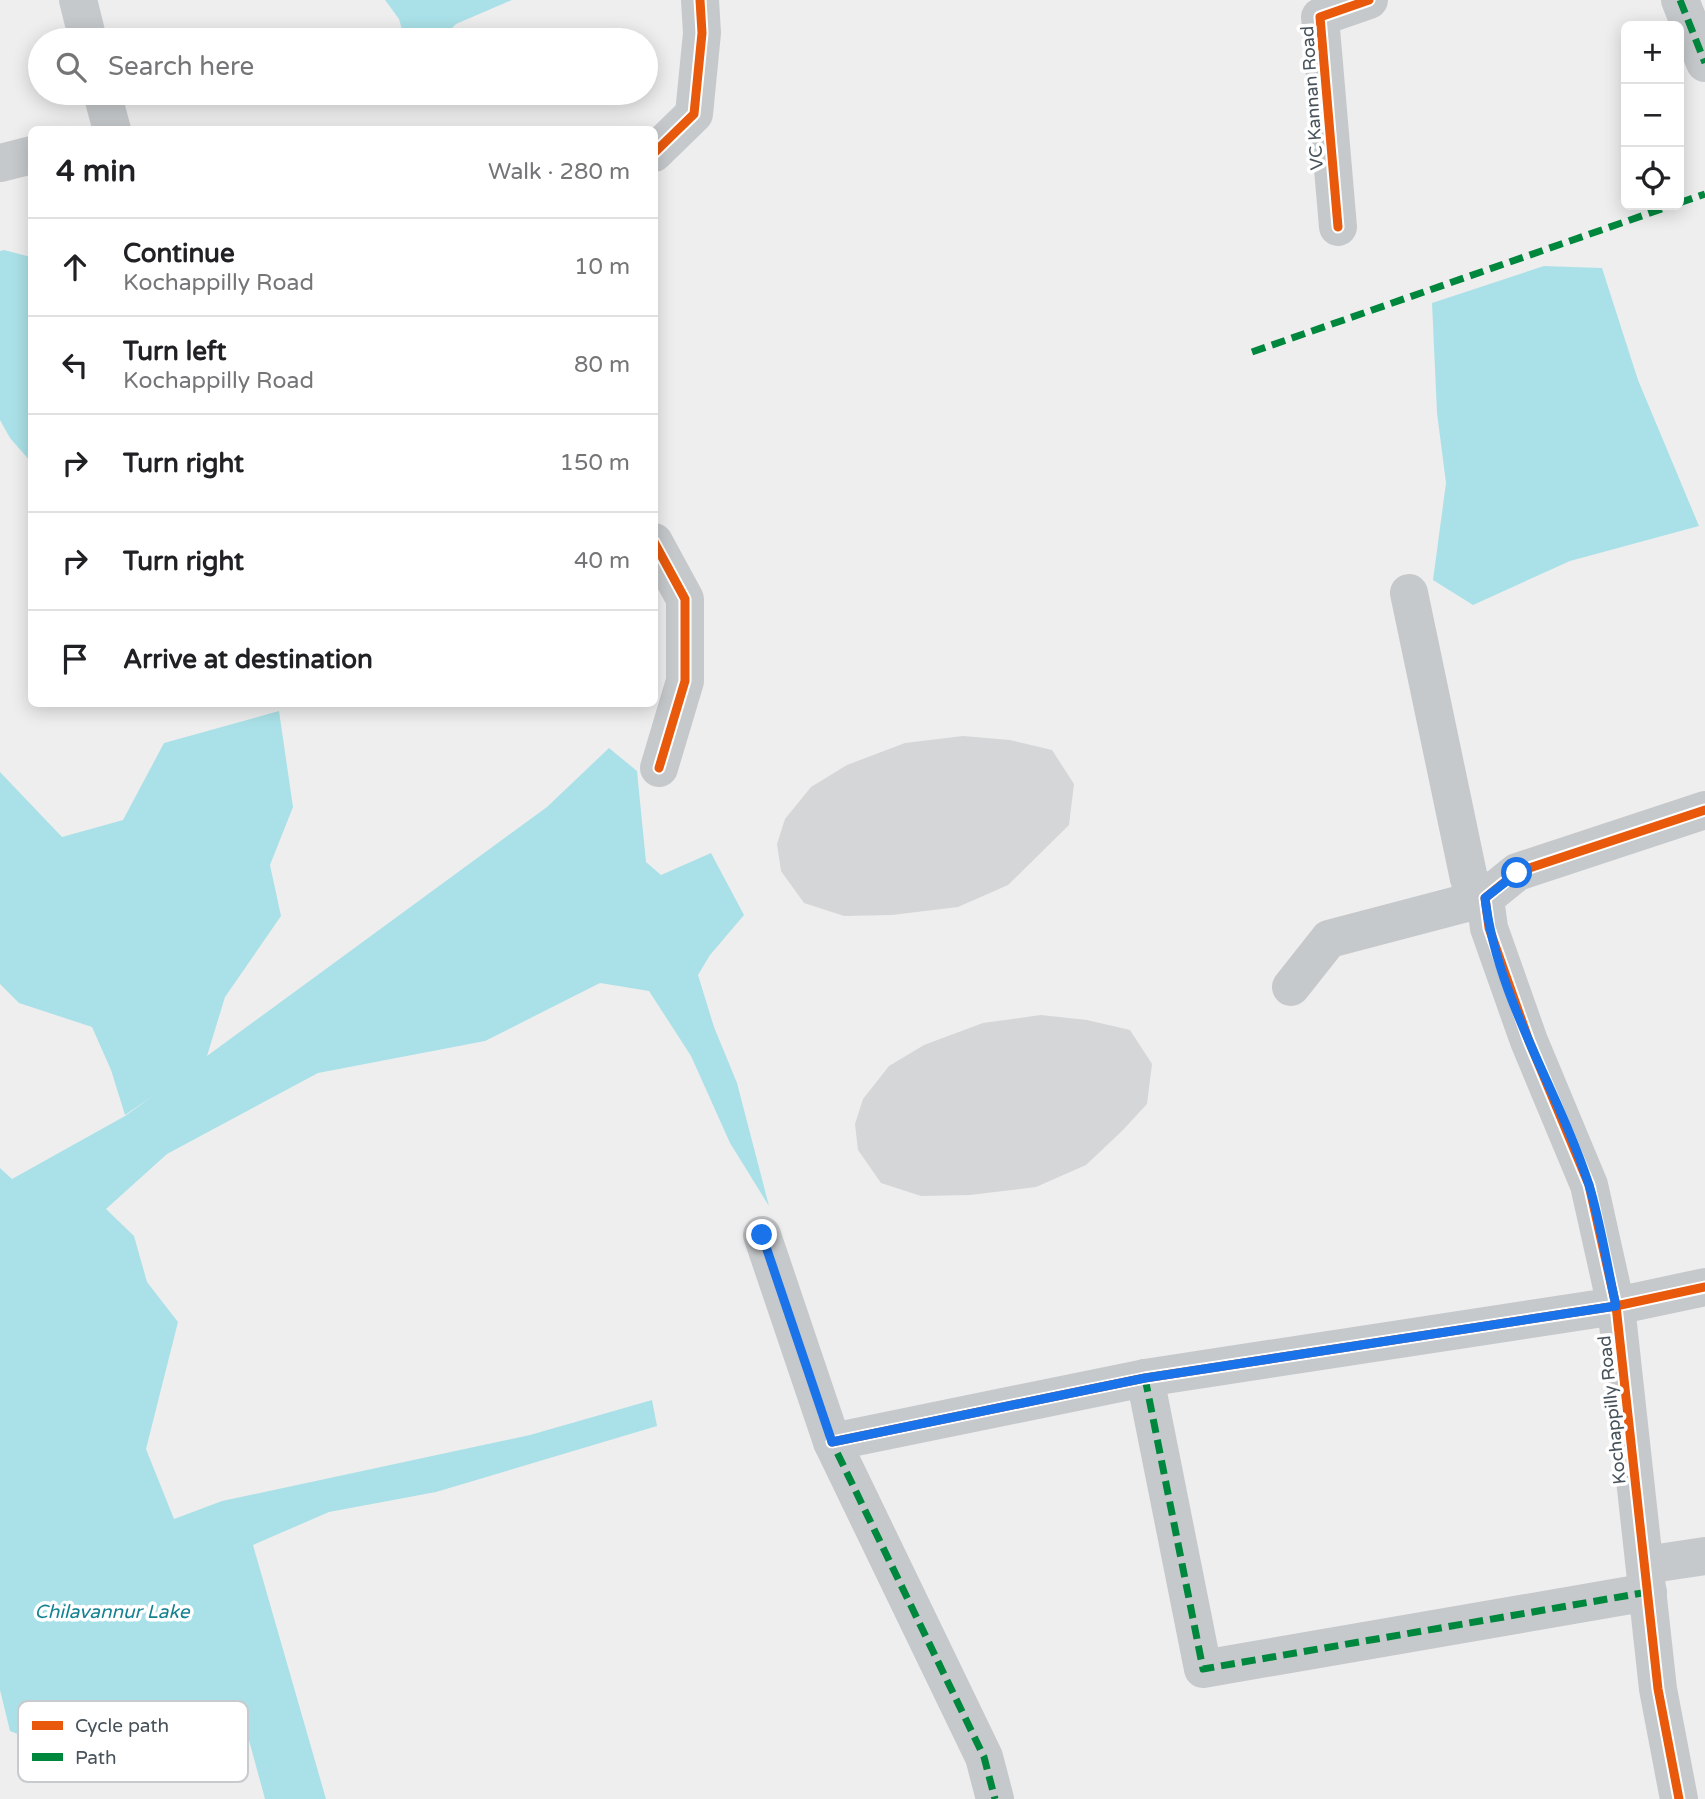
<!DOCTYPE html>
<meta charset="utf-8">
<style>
:root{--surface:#fff;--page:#f6f6f6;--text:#202124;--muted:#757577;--line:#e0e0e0}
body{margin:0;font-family:"Varela Round",sans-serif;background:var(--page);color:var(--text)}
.controls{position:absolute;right:21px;top:21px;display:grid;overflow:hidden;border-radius:10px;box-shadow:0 4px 18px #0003}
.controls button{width:63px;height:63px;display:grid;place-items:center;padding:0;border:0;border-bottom:2px solid var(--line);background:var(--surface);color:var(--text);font:35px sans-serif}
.stop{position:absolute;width:21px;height:21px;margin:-16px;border:5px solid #1a73e8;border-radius:50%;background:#fff}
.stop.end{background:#1a73e8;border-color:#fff;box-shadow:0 2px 7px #0008}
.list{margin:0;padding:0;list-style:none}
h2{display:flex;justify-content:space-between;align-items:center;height:91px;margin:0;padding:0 28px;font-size:30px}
h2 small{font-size:23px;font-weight:400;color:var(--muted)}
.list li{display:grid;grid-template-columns:46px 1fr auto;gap:21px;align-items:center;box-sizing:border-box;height:98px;padding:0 28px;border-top:2px solid var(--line)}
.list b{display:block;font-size:26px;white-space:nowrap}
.list p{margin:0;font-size:23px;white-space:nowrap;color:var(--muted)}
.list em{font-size:23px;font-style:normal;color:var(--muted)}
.icon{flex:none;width:38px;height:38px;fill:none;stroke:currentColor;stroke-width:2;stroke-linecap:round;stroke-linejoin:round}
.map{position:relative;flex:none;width:1705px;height:1799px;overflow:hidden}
.search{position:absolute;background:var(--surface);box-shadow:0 4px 18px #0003;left:28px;top:28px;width:630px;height:77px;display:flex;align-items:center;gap:18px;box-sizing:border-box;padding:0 24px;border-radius:38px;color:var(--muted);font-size:26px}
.panel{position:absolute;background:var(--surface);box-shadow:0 4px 18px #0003;left:28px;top:126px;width:630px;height:581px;border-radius:10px}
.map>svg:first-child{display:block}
</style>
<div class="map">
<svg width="1705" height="1799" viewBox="0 0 1705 1799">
<rect width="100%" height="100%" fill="#efeeee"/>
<g fill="#aae1e8">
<path d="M385,0H512L456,24L440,40H405L399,19Z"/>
<path d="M4,250L31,257V462L10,438L0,420V251Z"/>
<path d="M1544,266L1602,268L1638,380L1699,526L1570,561L1473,605L1433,580L1446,483L1437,413L1432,303Z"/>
<path d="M279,711L293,807L270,865L281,916L225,997L207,1056L547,807L609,748L637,771L646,862L661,875L711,853L744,915L710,955L698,975L714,1027L737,1083L769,1206L730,1143L691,1056L649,991L600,983L485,1041L318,1073L167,1154L106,1209L134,1236L147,1282L178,1322L146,1449L174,1519L222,1501L530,1435L652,1400L657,1426L436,1492L329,1512L253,1545L326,1799H265L244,1722L186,1709L45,1745L10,1731L0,1690V1168L12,1179L125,1116L153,1096L125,1115L111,1070L92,1027L19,1003L0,984V772L62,837L123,820L164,743Z"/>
</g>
<g fill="#d5d6d7">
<path d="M963,736L1010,740L1052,750L1074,784L1069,825L1008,885L958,907L892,915L844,916L804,903L781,871L777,844L785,819L811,787L847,765L905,743Z"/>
<path d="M1041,1015L1087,1020L1130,1030L1152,1064L1147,1104L1122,1131L1086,1165L1036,1187L970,1195L921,1196L881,1183L858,1150L855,1124L863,1099L889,1066L924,1045L983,1023Z"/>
</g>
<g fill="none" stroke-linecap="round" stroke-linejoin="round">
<g stroke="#c6c9cb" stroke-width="38">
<path d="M78,0L88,40"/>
<path d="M1680,0L1705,63"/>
<path d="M102,93L112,130"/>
<path d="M654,153L694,114L702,33L700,0"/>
<path d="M0,163L32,155"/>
<path d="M1338,227L1320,17L1369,0"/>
<path d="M654,542L685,599V681L659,768"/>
<path d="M1291,987L1329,939L1485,898L1469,879L1409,593"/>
<path d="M762,1235L832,1442L984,1757L995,1799"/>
<path d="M1145,1378L1203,1669L1648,1592"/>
<path d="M832,1442L1145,1378L1616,1306L1705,1287"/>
<path d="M1645,1565L1705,1556"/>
<path d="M1679,1799L1658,1689L1616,1306L1589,1185L1529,1041L1489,928L1485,898L1517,872L1705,810"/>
</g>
<g stroke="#00873e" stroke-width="7" stroke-dasharray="14 7" stroke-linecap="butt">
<path d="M1680,0L1705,63"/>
<path d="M1679,203L1705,194"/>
<path d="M1252,352L1673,205"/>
<path d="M762,1235L832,1442L984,1757L995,1799"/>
<path d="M1145,1378L1203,1669L1648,1592"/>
</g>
<defs>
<g id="cycleway">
<path d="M654,153L694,114L702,33L700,0"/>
<path d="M1338,227L1320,17L1369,0"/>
<path d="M654,542L685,599V681L659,768"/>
<path d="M832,1442L1145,1378L1616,1306L1705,1287"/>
<path d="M1679,1799L1658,1689L1616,1306L1589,1185L1529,1041L1489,928L1485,898L1517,872L1705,810"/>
</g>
</defs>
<use href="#cycleway" stroke="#fff" stroke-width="13"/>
<use href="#cycleway" stroke="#e8590c" stroke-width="9"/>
</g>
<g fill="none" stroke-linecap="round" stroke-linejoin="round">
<path stroke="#1a73e8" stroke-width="9" d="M762,1235L832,1442L1145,1378L1616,1306C1607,1266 1601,1224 1589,1185C1558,1089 1497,999 1485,898L1517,873"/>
</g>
<g text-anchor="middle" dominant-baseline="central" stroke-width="7" stroke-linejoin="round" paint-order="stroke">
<g font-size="18" fill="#47525a" stroke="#fff">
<text transform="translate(1312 98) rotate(-94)">VC Kannan Road</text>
<text transform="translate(1612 1410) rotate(-96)">Kochappilly Road</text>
</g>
<g font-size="19" font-style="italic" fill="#148292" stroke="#fff">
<text x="112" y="1612">Chilavannur Lake</text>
</g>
</g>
<rect x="18" y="1701" width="230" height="81" rx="10" fill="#fff" stroke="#c8cbce" stroke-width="2"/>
<rect x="32" y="1721" width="31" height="9" fill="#e8590c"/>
<rect x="32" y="1753" width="31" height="8" fill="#00873e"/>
<g font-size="19" fill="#47525a">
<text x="75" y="1732">Cycle path</text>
<text x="75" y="1764">Path</text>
</g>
</svg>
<div class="controls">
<button>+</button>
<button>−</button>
<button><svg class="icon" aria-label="locate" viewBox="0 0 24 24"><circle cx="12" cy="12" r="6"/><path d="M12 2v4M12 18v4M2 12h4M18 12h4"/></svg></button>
</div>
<div class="stop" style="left:1517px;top:873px"></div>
<div class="stop end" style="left:762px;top:1235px"></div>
<div class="search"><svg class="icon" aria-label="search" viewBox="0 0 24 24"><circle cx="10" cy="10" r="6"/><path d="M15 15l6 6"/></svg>Search here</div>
<section class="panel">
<h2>4 min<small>Walk · 280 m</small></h2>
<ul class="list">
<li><svg class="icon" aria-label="ahead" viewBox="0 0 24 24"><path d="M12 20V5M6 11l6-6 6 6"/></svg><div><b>Continue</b><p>Kochappilly Road</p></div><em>10 m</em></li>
<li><svg class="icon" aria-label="left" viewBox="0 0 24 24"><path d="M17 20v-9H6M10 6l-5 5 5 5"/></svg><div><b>Turn left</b><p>Kochappilly Road</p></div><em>80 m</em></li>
<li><svg class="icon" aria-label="right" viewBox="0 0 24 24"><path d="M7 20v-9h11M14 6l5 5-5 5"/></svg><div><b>Turn right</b></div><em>150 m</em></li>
<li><svg class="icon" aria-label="right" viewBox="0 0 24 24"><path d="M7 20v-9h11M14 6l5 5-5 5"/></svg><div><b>Turn right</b></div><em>40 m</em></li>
<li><svg class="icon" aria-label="arrive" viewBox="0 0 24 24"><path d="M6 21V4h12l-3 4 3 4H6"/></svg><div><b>Arrive at destination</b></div></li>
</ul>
</section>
</div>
